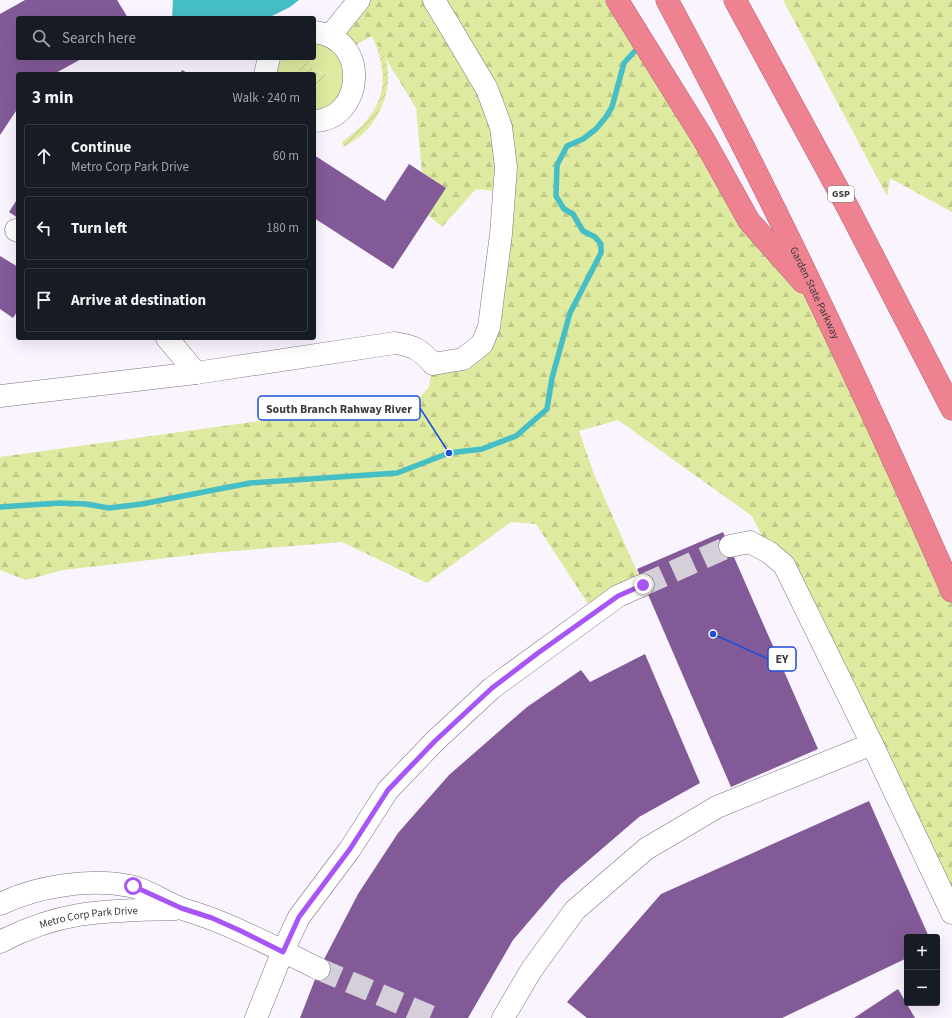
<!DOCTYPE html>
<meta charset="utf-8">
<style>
:root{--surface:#171b24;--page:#242831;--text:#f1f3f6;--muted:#9ea1a6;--line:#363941}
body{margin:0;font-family:"Source Sans 3",sans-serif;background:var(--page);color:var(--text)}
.controls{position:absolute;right:12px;bottom:12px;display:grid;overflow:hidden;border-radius:4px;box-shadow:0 4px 16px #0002}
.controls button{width:36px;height:36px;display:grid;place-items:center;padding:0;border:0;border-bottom:1px solid var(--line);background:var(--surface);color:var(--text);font:20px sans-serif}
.stop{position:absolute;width:12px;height:12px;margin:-9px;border:3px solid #a855f7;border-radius:50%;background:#fff}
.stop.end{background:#a855f7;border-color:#fff;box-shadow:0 1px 4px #0008}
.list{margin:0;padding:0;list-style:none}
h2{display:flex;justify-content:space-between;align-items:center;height:52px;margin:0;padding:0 16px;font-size:17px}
h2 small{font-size:13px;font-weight:400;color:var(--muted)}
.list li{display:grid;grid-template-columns:26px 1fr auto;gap:12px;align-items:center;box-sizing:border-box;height:64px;margin:0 8px 8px;padding:0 8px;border:1px solid var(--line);border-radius:4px}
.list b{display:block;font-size:15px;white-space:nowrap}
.list p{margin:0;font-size:13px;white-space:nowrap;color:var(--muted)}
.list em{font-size:13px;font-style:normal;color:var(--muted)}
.icon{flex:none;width:22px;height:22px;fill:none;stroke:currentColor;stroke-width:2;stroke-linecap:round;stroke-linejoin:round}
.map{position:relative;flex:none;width:952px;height:1018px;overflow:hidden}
.search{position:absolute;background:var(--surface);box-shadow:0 4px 16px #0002;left:16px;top:16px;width:300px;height:44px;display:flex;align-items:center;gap:10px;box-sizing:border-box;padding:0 14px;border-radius:4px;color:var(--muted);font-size:15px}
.panel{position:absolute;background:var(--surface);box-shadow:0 4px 16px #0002;left:16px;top:72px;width:300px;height:268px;border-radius:4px}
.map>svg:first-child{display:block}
</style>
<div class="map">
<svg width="952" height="1018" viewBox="0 0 952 1018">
<defs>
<pattern id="forest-firs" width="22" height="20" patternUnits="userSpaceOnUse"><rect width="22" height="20" fill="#deea9f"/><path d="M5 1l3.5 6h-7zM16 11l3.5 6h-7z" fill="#c0c98a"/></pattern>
<pattern id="garden-furrows" width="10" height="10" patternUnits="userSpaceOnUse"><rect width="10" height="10" fill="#deea9f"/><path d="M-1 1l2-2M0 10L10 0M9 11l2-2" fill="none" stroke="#c0c98a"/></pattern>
</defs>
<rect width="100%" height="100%" fill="#faf4fe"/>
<path fill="#deea9f" d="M314,32L339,42L352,94L314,121V85L326,83L327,77L322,72L313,71L310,66L300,74H265L269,58H314Z"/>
<g fill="url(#forest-firs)">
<path d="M359,0H617L704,140L822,303L952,591V913L752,516L618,420L579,431L594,474L643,585L594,613L536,524L511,522L427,583L342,542L210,553L63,570L26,580L0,570V457L419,399L429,387L433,364L482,344L504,192L476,189L442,227L428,215L445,188L422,172L416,108L372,36L346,50L339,42Z"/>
<path d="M783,0H952V212L890,178L887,196Z"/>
</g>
<g fill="url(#garden-furrows)">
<path d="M372,36C376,43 382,50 385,57C394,82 383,112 367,130C360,137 352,142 344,147L342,142C383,113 393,83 372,36Z"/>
<path d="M302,60L308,62C314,71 314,72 324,73L327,77L326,83L314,85V74H300L299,65Z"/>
</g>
<path fill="#46bec6" d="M173,0H299L290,7L268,18H172Z"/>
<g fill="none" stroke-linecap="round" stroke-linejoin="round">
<path stroke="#46bec6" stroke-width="5.5" d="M0,507L59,503L86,504L109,508L142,504L250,483L397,473L449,453L482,449L516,436L547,409L552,378L570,313L601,253V244L595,237L583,231L573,214L564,209L556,196L557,165L567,146L583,139L596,129L606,117L612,107L624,63L634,52"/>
</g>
<g fill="#835a98">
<path d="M25,0H117L128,18H18V58H83L54,74H18V108L0,135V14Z"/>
<path d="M182,70L189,74H180Z"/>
<path d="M314,155L385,201L409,164L446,188L393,269L314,218Z"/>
<path d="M18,198V218L9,212Z"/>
<path d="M0,256L18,267V310L13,318L0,309Z"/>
<path d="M723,532L818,749L731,787L637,569Z"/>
<path d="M645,654L700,783L639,817L561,884L513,940L468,1018H300L319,969L358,894L398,833L449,775L527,707L581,670L590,682Z"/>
<path d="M869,801L929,937H907V958L782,1018H587L567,1002L661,894Z"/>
<path d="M898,989L915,1018H854Z"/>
</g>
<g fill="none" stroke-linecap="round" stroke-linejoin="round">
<g stroke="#d4cfd8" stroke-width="22" stroke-dasharray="22 11" stroke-linecap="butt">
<path d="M643,585L730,546"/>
<path d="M319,969L435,1018"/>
</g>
<defs>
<g id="minor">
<path d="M314,32C371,38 364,120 314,121"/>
<path d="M330,36L359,0"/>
<path d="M265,74L269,58"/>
<path d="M16,230L18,231"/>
<path d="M167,338L196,373"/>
<path d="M0,396L196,373L395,343C414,346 420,349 433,364L463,359L482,344L489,327L501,234L506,167L501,127L487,89L434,0"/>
<path d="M730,546L750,542L770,553L784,565L872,744"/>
<path d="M0,904C38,886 89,878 130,886C147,889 164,902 180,908C191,912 202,915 212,919C249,933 284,952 319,969"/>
<path id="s1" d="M0,942C63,909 107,911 175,909"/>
<path d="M256,1018L283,951L299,917L350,849L388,790L435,741L492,688L618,596L643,585"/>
<path d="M503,1018L532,969L575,910L646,849L717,807L872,744L952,913"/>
</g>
<g id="highway">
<path d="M617,0L704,140L749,221L803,282"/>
<path id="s2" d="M667,0C771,193 864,391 952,591"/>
<path d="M735,0L847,206L952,409"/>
</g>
</defs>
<use href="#minor" stroke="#7d7483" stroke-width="23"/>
<use href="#highway" stroke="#b06975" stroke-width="23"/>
<use href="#minor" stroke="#fff" stroke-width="22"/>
<use href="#highway" stroke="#ee8291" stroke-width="22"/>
</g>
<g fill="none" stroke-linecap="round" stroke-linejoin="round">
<path stroke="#a855f7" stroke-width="5" d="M133,886L181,908L212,918L241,931L283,952L299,917L350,849L388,790L435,741L492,688L538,653L618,596L643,585"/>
</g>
<g text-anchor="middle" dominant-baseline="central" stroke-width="4" stroke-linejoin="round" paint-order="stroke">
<rect fill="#fff" stroke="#787579" stroke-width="1" x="828" y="186" width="26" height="16" rx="3"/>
<g font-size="10" font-weight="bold" fill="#3e3a40">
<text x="841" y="194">GSP</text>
</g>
<g font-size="11" fill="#3e3a40" stroke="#fff">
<text stroke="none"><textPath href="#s2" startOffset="328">Garden State Parkway</textPath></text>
<text stroke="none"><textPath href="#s1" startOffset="93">Metro Corp Park Drive</textPath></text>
</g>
</g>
<path fill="none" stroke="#1d4ed8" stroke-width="1.5" d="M449 453L420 408M713 634L768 659"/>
<g fill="#1d4ed8" stroke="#fff" stroke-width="1.5">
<circle cx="449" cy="453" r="4"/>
<circle cx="713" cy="634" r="4"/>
</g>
<g fill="#fff" stroke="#1d4ed8" stroke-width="1.5">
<rect x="258" y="396" width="162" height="24" rx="4"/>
<rect x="768" y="647" width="28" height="24" rx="4"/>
</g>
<g font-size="12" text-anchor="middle" font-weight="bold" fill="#3e3a40">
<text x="339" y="413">South Branch Rahway River</text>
<text x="782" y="663">EY</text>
</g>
</svg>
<div class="controls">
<button>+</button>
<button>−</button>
</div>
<div class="stop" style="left:133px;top:886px"></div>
<div class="stop end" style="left:643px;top:585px"></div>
<div class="search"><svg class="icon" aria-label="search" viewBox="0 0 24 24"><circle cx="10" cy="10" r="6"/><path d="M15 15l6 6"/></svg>Search here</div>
<section class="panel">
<h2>3 min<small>Walk · 240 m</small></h2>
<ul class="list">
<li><svg class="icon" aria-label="ahead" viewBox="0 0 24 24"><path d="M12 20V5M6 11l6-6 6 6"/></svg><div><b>Continue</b><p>Metro Corp Park Drive</p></div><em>60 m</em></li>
<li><svg class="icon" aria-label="left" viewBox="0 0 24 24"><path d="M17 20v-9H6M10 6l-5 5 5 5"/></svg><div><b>Turn left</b></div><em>180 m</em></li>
<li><svg class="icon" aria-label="arrive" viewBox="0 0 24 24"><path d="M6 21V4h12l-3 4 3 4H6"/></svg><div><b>Arrive at destination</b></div></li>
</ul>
</section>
</div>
